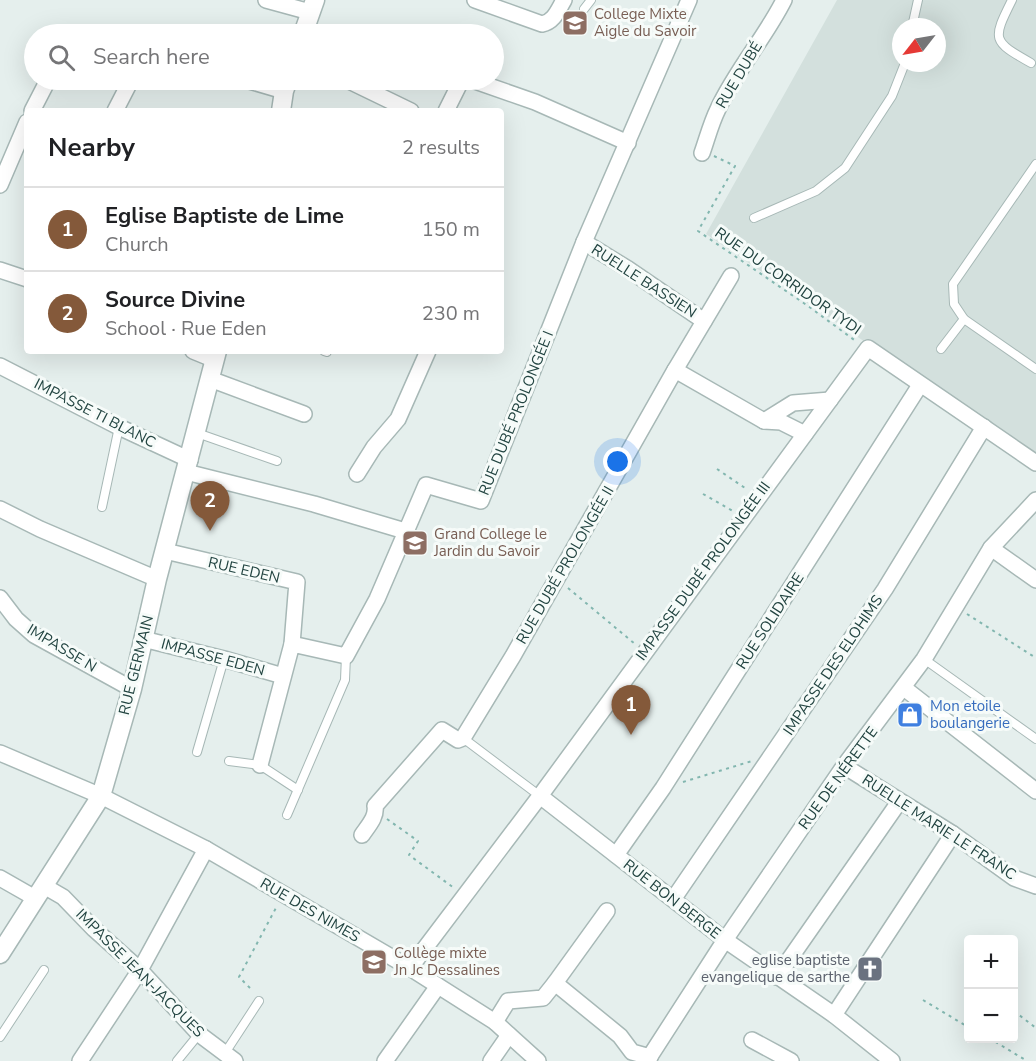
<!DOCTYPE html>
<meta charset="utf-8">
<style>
:root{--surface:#fff;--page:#f2f2f2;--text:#202124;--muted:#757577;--line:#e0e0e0;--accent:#84593a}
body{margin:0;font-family:"Nunito Sans",sans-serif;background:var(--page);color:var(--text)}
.controls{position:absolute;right:18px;bottom:18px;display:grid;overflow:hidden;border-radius:6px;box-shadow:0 6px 24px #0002}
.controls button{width:54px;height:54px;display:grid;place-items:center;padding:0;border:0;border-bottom:2px solid var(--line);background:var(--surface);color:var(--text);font:30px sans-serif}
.compass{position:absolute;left:892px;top:18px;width:54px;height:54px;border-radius:50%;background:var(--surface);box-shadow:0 6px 24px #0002;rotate:239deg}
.you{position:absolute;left:618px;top:462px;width:21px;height:21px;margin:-15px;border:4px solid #fff;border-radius:50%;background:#1a73e8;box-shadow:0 0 0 9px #1a73e833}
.badge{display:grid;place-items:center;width:39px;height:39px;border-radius:50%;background:var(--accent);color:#fff;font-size:20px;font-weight:700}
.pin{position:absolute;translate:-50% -50px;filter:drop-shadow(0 2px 3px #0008)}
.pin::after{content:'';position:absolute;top:32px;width:21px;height:18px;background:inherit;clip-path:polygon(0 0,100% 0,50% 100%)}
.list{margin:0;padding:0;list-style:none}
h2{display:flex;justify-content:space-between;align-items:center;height:78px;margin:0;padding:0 24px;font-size:26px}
h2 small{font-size:20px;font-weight:400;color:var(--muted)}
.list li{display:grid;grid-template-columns:39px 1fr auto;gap:18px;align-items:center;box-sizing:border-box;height:84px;padding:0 24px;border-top:2px solid var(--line)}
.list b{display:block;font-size:22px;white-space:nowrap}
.list p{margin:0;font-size:20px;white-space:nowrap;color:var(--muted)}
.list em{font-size:20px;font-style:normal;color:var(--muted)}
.icon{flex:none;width:33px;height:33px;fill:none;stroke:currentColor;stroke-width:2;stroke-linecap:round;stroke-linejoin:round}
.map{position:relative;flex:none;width:1036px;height:1061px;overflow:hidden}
.search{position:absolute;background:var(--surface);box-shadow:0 6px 24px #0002;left:24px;top:24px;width:480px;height:66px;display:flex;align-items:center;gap:15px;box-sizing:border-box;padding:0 21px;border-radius:33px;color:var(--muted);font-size:22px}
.panel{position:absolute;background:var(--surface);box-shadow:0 6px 24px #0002;left:24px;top:108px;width:480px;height:246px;border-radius:6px}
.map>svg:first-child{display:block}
</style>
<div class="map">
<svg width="1036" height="1061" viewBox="0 0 1036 1061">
<rect width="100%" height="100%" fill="#e5efed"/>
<path fill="#d3e0dd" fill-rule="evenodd" d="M837,0H1036V458L706,234ZM901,27H937V63H901Z"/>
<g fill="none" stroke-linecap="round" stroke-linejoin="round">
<defs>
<g id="service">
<path d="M1012,0C992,40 992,41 1031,63"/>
<path d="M584,9L591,0"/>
<path d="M912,27L918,0"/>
<path d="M1036,164L953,284L954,304L964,319L1036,369"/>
<path d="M754,218L816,191L845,168L892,96L905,63"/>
<path d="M941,349L964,319"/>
<path d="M324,351L327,352"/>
<path d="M197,433L277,461"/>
<path d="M102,507L119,427"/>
<path d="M924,659L1036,739"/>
<path d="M463,738L540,796"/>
<path d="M197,752L224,659"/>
<path d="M229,761L260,765L298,790"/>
<path d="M287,815L345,680L346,656"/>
<path d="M0,1037L44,970"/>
<path d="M225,1053L259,1001"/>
<path d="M177,1061L199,1034"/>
</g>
<g id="minor">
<path d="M266,0L310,12"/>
<path d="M475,0L542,24C554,22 558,10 564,0"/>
<path d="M77,34L78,33L94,34"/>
<path d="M246,80L284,91"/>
<path d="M347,80L411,111"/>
<path d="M472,80L535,102L628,143"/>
<path d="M32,111L48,80"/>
<path d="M115,111L131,80"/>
<path d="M446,111L460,83L468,80"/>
<path d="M702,153C707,139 711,123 718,109C736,70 765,38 784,0"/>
<path d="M0,185L27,122"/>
<path d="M584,242L628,269L704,321"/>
<path d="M0,270L27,279"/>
<path d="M193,351L215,360"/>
<path d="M0,366L119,427L190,460"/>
<path d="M675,370L731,276"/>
<path d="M210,379L304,414"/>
<path d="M764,421L781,422L805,434"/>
<path d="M186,472L314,504L405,531"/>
<path d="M357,474L374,447L398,419L428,351"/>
<path d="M0,509L40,529L157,579"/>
<path d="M991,548L1036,580"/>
<path d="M165,551L297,582L292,644"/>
<path d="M0,598L16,619L34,635L132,689"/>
<path d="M143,639L224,659L283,676"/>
<path d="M904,688L1036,791"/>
<path d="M0,753L101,796L206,849L410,968L495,1022L538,1061"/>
<path d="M260,765L292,644L346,656L377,599L426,485L481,501L584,242L689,0"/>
<path d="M844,766L953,834L1014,878L1036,886"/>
<path d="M540,796L725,940L834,1015L892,1061"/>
<path d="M362,835C368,826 377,817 375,806L442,730L458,740L463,738L513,656L675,370L764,421L793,403L830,400"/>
<path d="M616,855L663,788L920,385"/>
<path d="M0,878L35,898"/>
<path d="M44,886L63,897L94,929L140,970L199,1034L235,1061"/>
<path d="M674,898L885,589L984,427"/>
<path d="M410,968L540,796L868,348L1036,463"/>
<path d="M777,977L899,802"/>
<path d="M555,983L607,911"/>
<path d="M834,1015L953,834"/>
<path d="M495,1022L508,1001L543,998L555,983L620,1036L632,1052L650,1057"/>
<path d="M752,1040L791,1061"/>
<path d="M80,1061L140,970L206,849"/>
<path d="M385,1061L438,986"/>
<path d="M491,1061L509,1035"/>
<path d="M647,1061L725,940L844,766L924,659L991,548L1036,500"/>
</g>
<g id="tertiary">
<path d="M303,34L315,0"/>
<path d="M281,111L284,91L288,80"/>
<path d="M0,954L101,796L132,689L157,579L217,351"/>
</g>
</defs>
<use href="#service" stroke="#a7b8b6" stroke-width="10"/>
<use href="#minor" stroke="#a7b8b6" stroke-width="18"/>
<use href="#tertiary" stroke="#a7b8b6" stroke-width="21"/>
<g stroke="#82b6af" stroke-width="2" stroke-dasharray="3 4.5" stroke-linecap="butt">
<path d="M714,156L735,166L698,231L808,306L857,342"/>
<path d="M717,469L748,490"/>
<path d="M703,494L733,511"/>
<path d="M568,588L635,644"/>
<path d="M967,614L1036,658"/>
<path d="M683,782L752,761"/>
<path d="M387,819L418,841L409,855L454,888"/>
<path d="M250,988L239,977L277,906"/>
<path d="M923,1000L968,1027"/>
<path d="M1014,1011L1036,1028"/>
<path d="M989,1038L1027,1061"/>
</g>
<use href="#service" stroke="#fff" stroke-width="8"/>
<use href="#minor" stroke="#fff" stroke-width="15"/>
<use href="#tertiary" stroke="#fff" stroke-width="18"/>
</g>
<defs>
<symbol id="school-square" viewBox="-11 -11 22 22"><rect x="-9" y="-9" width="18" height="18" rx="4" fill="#8d6e63" stroke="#f6fbf9"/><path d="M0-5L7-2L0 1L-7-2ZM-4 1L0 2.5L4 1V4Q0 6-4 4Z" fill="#fff"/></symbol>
<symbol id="shop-square" viewBox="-11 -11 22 22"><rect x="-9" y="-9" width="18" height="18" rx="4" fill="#3f7fe0" stroke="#f6fbf9"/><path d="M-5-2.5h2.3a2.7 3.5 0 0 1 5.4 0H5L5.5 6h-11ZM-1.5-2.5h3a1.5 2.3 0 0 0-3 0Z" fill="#fff"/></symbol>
<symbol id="church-square" viewBox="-11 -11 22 22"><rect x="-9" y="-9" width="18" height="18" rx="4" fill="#6b7280" stroke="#f6fbf9"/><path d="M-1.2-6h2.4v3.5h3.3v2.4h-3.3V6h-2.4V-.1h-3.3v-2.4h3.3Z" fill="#fff"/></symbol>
</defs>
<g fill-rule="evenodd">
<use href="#school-square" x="560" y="8" width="30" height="30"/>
<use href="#school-square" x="400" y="528" width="30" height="30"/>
<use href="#shop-square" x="895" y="700" width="30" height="30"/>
<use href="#school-square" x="359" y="947" width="30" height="30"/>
<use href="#church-square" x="855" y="954" width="30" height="30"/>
</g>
<g text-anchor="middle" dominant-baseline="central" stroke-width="6" stroke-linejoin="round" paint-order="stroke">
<g font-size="15" fill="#785e54" stroke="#f6fbf9" text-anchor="start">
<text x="594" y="14">College Mixte<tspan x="594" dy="17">Aigle du Savoir</tspan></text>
<text x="434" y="534">Grand College le<tspan x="434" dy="17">Jardin du Savoir</tspan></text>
<text x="394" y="953">Collège mixte<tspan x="394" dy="17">Jn Jc Dessalines</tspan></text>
</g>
<g font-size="15" fill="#224441" stroke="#f6fbf9">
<text transform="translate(739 75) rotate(-59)">RUE DUBÉ</text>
<text transform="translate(644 281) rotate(33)">RUELLE BASSIEN</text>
<text transform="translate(788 281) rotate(35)">RUE DU CORRIDOR TYDI</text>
<text transform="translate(95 413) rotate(27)">IMPASSE TI BLANC</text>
<text transform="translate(516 413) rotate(-68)">RUE DUBÉ PROLONGÉE I</text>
<text transform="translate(565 565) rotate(-60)">RUE DUBÉ PROLONGÉE II</text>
<text transform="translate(244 570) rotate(13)">RUE EDEN</text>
<text transform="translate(703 571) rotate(-54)">IMPASSE DUBÉ PROLONGÉE III</text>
<text transform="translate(770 621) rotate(-57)">RUE SOLIDAIRE</text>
<text transform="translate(62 648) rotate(31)">IMPASSE N</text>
<text transform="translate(213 657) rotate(15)">IMPASSE EDEN</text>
<text transform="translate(136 665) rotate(-76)">RUE GERMAIN</text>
<text transform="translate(833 665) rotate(-56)">IMPASSE DES ELOHIMS</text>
<text transform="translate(838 778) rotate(-54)">RUE DE NÉRETTE</text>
<text transform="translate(939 827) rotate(33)">RUELLE MARIE LE FRANC</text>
<text transform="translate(672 899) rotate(38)">RUE BON BERGE</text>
<text transform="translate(310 910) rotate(30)">RUE DES NIMES</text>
<text transform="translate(140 973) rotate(45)">IMPASSE JEAN-JACQUES</text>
</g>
<g font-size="15" fill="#366cbe" stroke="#f6fbf9" text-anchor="start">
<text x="930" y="706">Mon etoile<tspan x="930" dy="17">boulangerie</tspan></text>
</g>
<g font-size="15" fill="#5b616d" stroke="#f6fbf9" text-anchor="end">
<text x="850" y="960">eglise baptiste<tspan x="850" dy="17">evangelique de sarthe</tspan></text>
</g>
</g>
</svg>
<div class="controls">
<button>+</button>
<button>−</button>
</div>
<svg class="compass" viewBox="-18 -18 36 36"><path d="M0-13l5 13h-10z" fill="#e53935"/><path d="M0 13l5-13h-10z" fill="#757577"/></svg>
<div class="you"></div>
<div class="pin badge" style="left:631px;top:735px">1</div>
<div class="pin badge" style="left:210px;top:531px">2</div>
<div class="search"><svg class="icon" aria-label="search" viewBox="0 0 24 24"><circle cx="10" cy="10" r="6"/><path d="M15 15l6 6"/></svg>Search here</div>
<section class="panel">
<h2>Nearby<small>2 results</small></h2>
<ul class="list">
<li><span class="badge">1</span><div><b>Eglise Baptiste de Lime</b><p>Church</p></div><em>150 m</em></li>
<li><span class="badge">2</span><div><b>Source Divine</b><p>School · Rue Eden</p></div><em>230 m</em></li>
</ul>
</section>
</div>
